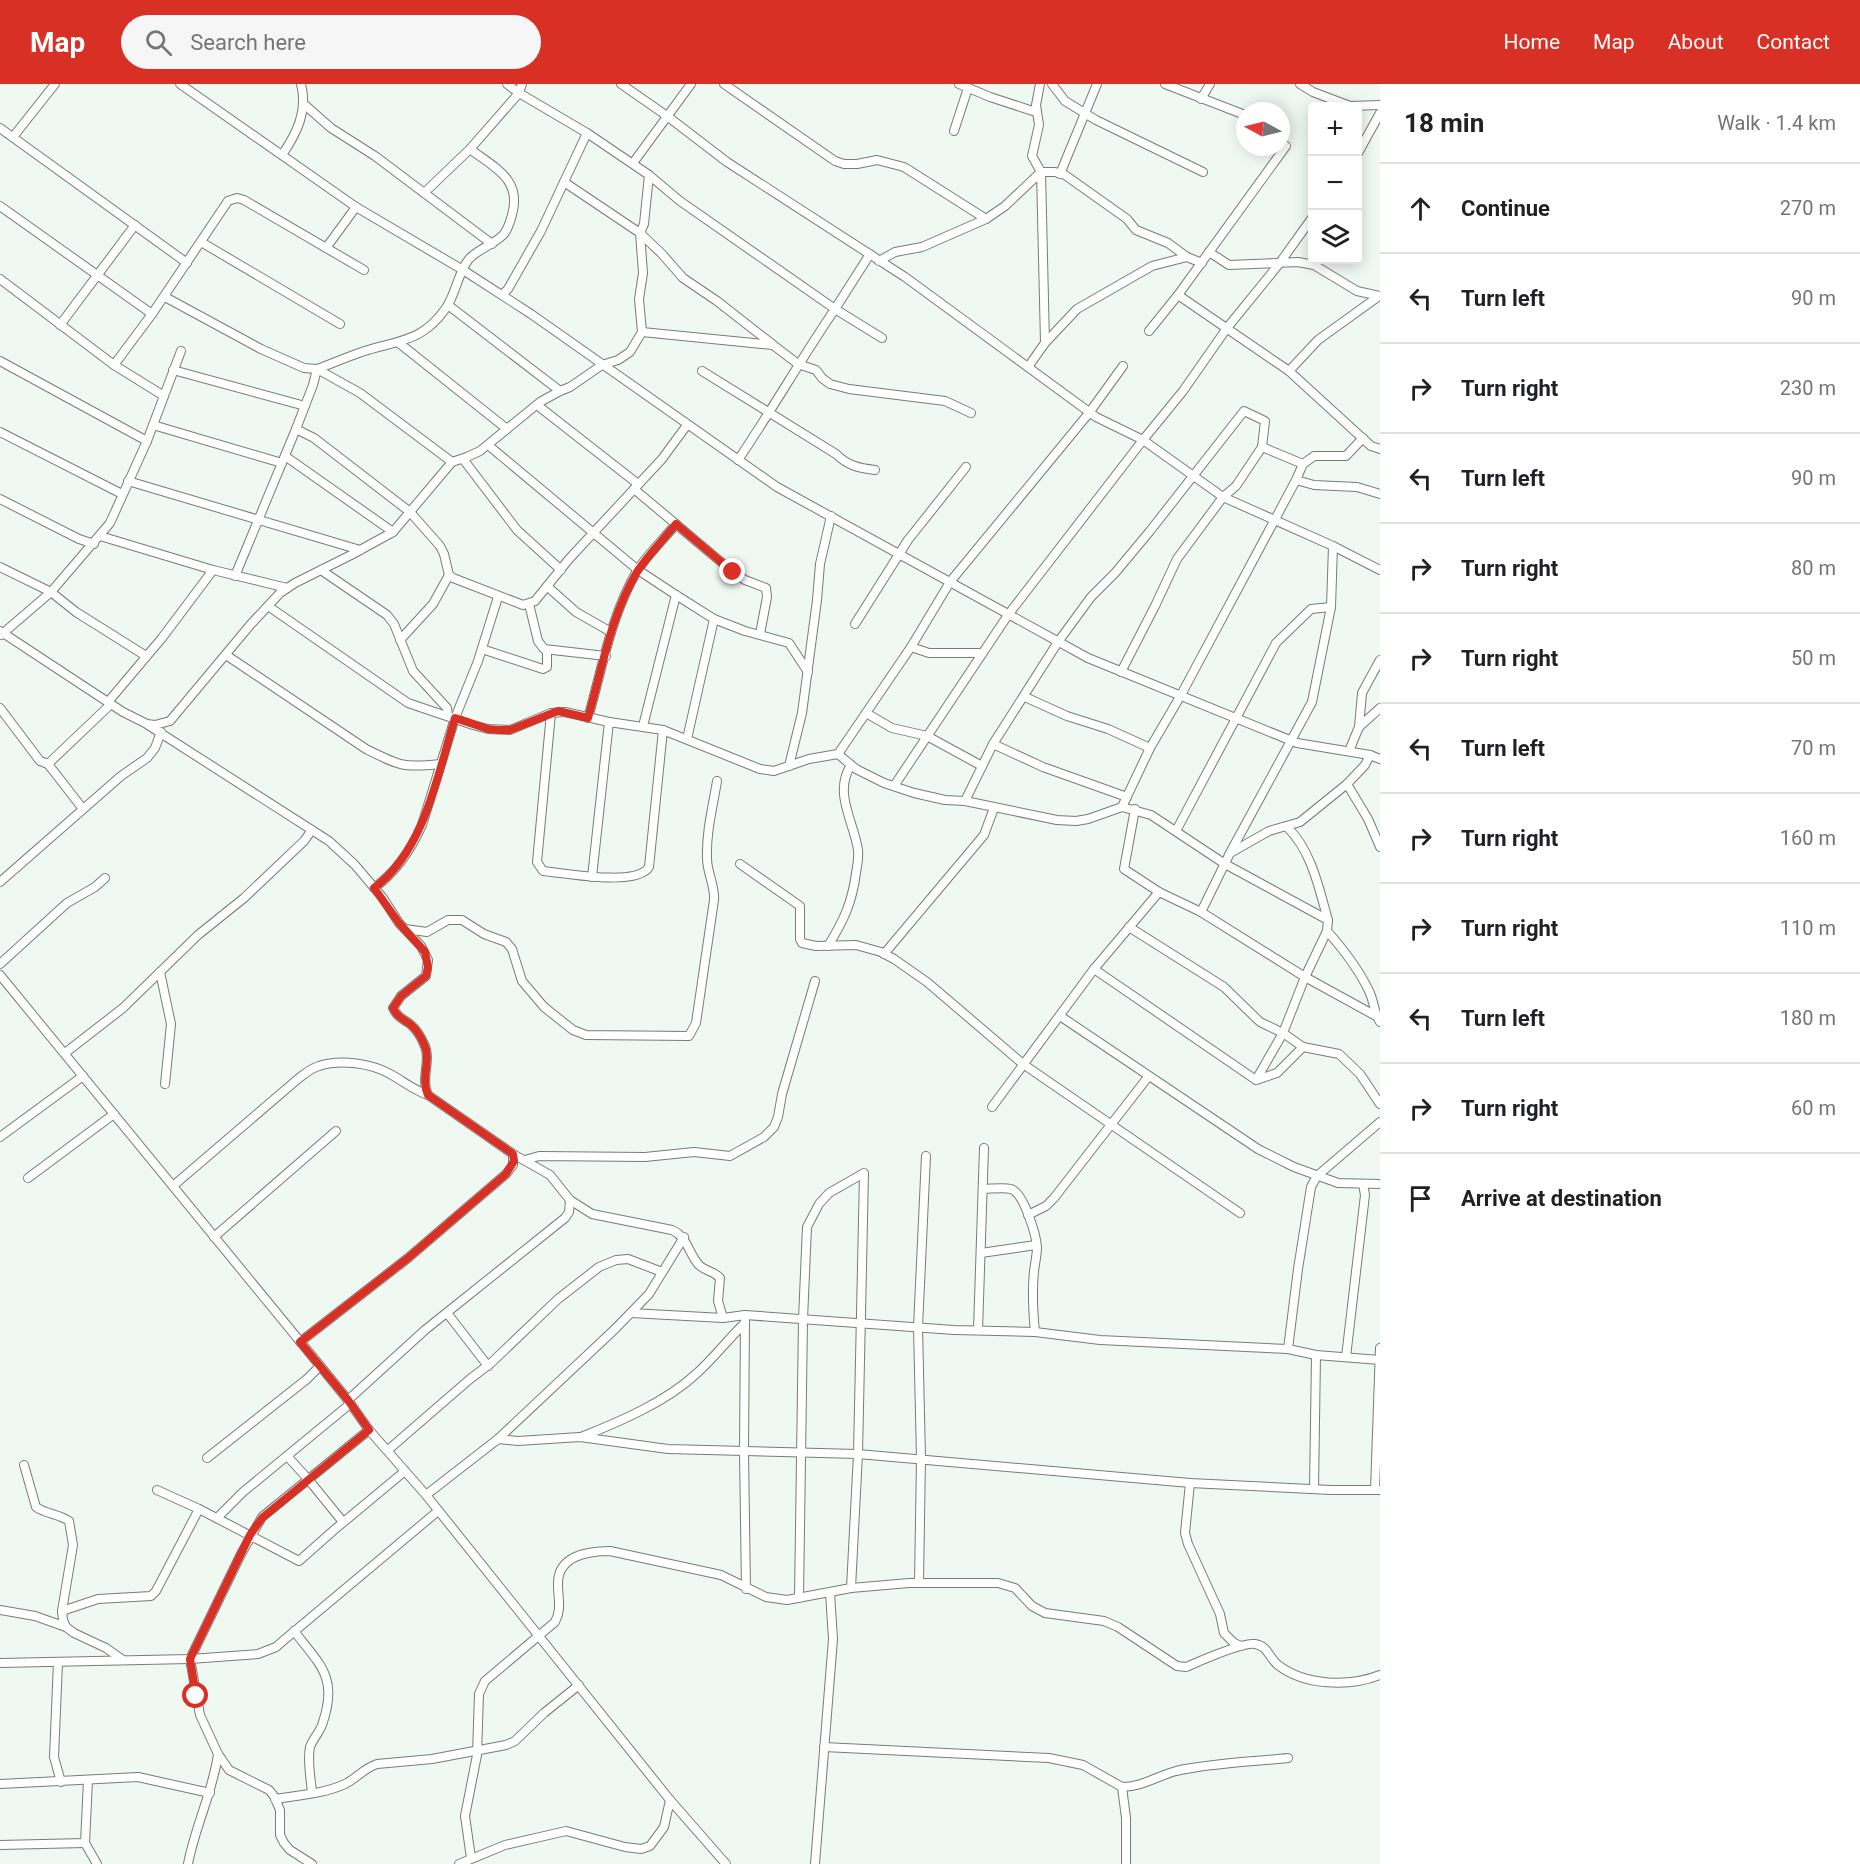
<!DOCTYPE html>
<meta charset="utf-8">
<style>
:root{--surface:#fff;--page:#f6f6f6;--text:#202124;--muted:#757577;--line:#e0e0e0;--accent:#d93025}
body{margin:0;font-family:Roboto,sans-serif;background:var(--page);color:var(--text)}
.controls{position:absolute;right:18px;top:18px;display:grid;overflow:hidden;border-radius:6px;box-shadow:0 3px 15px #0003}
.controls button{width:54px;height:54px;display:grid;place-items:center;padding:0;border:0;border-bottom:2px solid var(--line);background:var(--surface);color:var(--text);font:30px sans-serif}
.compass{position:absolute;left:1236px;top:18px;width:54px;height:54px;border-radius:50%;background:var(--surface);box-shadow:0 3px 15px #0003;rotate:277deg}
.stop{position:absolute;width:18px;height:18px;margin:-14px;border:4px solid #d93025;border-radius:50%;background:#fff}
.stop.end{background:#d93025;border-color:#fff;box-shadow:0 2px 6px #0008}
.list{margin:0;padding:0;list-style:none}
h2{display:flex;justify-content:space-between;align-items:center;height:78px;margin:0;padding:0 24px;font-size:26px}
h2 small{font-size:20px;font-weight:400;color:var(--muted)}
.list li{display:grid;grid-template-columns:39px 1fr auto;gap:18px;align-items:center;box-sizing:border-box;height:90px;padding:0 24px;border-top:2px solid var(--line)}
.list b{display:block;font-size:22px;white-space:nowrap}
.list em{font-size:20px;font-style:normal;color:var(--muted)}
.icon{flex:none;width:33px;height:33px;fill:none;stroke:currentColor;stroke-width:2;stroke-linecap:round;stroke-linejoin:round}
.map{position:relative;flex:none;width:1380px;height:1780px;overflow:hidden}
header{display:flex;align-items:center;gap:36px;box-sizing:border-box;height:84px;padding:0 30px;background:var(--accent);color:#fff}
header strong{font-size:28px}
nav{display:flex;gap:33px;margin-inline-start:auto;font-size:21px}
.search{width:420px;height:54px;background:var(--page);display:flex;align-items:center;gap:15px;box-sizing:border-box;padding:0 21px;border-radius:33px;color:var(--muted);font-size:22px}
main{display:flex}
aside{flex:1;background:var(--surface)}
.map>svg:first-child{display:block}
</style>
<header>
<strong>Map</strong>
<div class="search"><svg class="icon" aria-label="search" viewBox="0 0 24 24"><circle cx="10" cy="10" r="6"/><path d="M15 15l6 6"/></svg>Search here</div>
<nav><a>Home</a><a>Map</a><a>About</a><a>Contact</a></nav>
</header>
<main>
<div class="map">
<svg width="1380" height="1780" viewBox="0 0 1380 1780">
<rect width="100%" height="100%" fill="#f0f8f2"/>
<g fill="none" stroke-linecap="round" stroke-linejoin="round">
<defs>
<g id="minor">
<path d="M180,0L356,123L463,186L531,230L777,403L1088,574L1297,659L1370,671L1380,675"/>
<path d="M621,0L667,32L727,78L905,193L1096,333L1143,356L1223,413L1333,462L1380,486"/>
<path d="M724,0L835,77L844,80H857L877,76L904,83L986,135"/>
<path d="M959,0L990,13L1036,28"/>
<path d="M1052,0L1065,17L1096,36L1203,88"/>
<path d="M1165,0L1245,31"/>
<path d="M1300,0L1313,8L1350,22L1380,21"/>
<path d="M1201,15L1210,0"/>
<path d="M305,21L331,44L375,72L492,160"/>
<path d="M0,44L187,179"/>
<path d="M954,47L968,4"/>
<path d="M13,53L55,0"/>
<path d="M1358,69L1380,29"/>
<path d="M282,71C297,49 308,27 301,0"/>
<path d="M633,79L691,0"/>
<path d="M1060,90L1097,0"/>
<path d="M649,91L680,117L835,225L870,170"/>
<path d="M564,98L640,149L662,170L683,194L717,217L772,260"/>
<path d="M424,109L470,65"/>
<path d="M0,122L152,230"/>
<path d="M201,158L340,240"/>
<path d="M326,164L356,123"/>
<path d="M1209,168L1229,181L1298,178L1314,181L1357,207L1380,212"/>
<path d="M879,177L895,168L922,163L986,135L1005,122L1041,88H1055L1065,91L1127,135L1136,146L1168,159L1187,173"/>
<path d="M0,195L114,281"/>
<path d="M502,211L508,205L541,147L587,49"/>
<path d="M1178,211L1289,287L1371,362L1380,365"/>
<path d="M165,213L261,265L304,284L317,285L360,309L452,378"/>
<path d="M448,221L560,307"/>
<path d="M60,241L135,141"/>
<path d="M1149,247L1178,211L1286,62L1281,59"/>
<path d="M642,248L773,261L798,280L816,286L822,294L830,300L849,305L945,317L971,329"/>
<path d="M399,259L507,345"/>
<path d="M1045,259L1077,225L1152,182L1187,173L1202,179"/>
<path d="M0,277L147,357"/>
<path d="M1028,283L1045,259L1041,88L1032,72L1039,41L1036,21L1040,0"/>
<path d="M173,286L305,322"/>
<path d="M702,287L836,370C848,382 859,384 875,386"/>
<path d="M1289,287L1318,256L1379,212"/>
<path d="M164,312L181,267"/>
<path d="M537,321L638,400"/>
<path d="M153,341L282,379"/>
<path d="M296,345L314,354L410,428L440,462L444,470L449,491L453,494L523,521L535,517L569,475L662,375L687,341"/>
<path d="M0,348L122,410"/>
<path d="M488,361L638,486L676,511L714,535L745,547L789,559L808,588"/>
<path d="M285,372L393,448"/>
<path d="M463,375L517,446L561,486"/>
<path d="M738,376C772,326 801,275 835,225L882,254"/>
<path d="M1303,380L1314,372H1346L1363,354"/>
<path d="M1296,396L1314,401L1357,403L1380,410"/>
<path d="M128,397L360,466"/>
<path d="M634,405L733,488L745,496L766,504L767,513L760,550"/>
<path d="M0,415L79,455L94,460"/>
<path d="M100,452L213,486L287,504"/>
<path d="M0,483L51,508L76,528L146,572"/>
<path d="M321,486L387,531L394,540L413,587L447,624L448,631"/>
<path d="M235,492L296,345L313,301L317,285C334,279 351,271 368,266C402,256 424,256 446,224C456,210 458,188 469,175C478,165 493,161 503,151C508,146 510,138 512,131C522,95 495,84 470,65L519,9L522,0"/>
<path d="M548,503L576,528L611,548"/>
<path d="M529,520L538,557L544,565L606,572"/>
<path d="M268,522L408,619L473,641L488,645L510,646L551,629L565,628L609,638L663,646L760,685L774,687L809,675L838,670L911,563L950,498L1089,329L1123,282"/>
<path d="M855,540L908,456L966,383"/>
<path d="M0,547L123,628L147,640L155,641L170,637L251,540L280,509L295,499L351,471L393,448L452,378L467,373L480,367L540,318L560,307L570,303L602,281L618,276L630,268L642,248L639,215L643,189L640,149L644,140L649,91L587,49L519,9L507,0"/>
<path d="M1,551L51,508L110,439L147,357L164,312L114,281L152,230L228,117L237,114L244,116L364,186"/>
<path d="M400,556L433,520L449,491"/>
<path d="M911,563L929,569H981"/>
<path d="M482,565L543,585L547,583V566"/>
<path d="M226,571L366,665C400,682 403,684 440,680"/>
<path d="M1121,588L1155,522L1177,475L1223,413L1236,402L1262,363L1303,380L1296,396L1181,611L1150,664L1122,723"/>
<path d="M1025,613L1067,632L1108,645L1150,664"/>
<path d="M108,618L162,554L213,486"/>
<path d="M0,624L40,677L48,680L111,620"/>
<path d="M551,629L537,778L543,787C565,789 637,803 649,783L663,646"/>
<path d="M866,629L892,644L927,652L982,682"/>
<path d="M588,634C602,585 611,531 637,487C647,471 663,456 676,440"/>
<path d="M148,641L329,757L355,781L383,814L399,839L421,862L428,876L426,892L401,912L393,924C397,933 403,935 410,940C416,945 421,953 424,960C432,976 420,994 428,1011L513,1070L550,1091L570,1116L569,1128L565,1134L425,1246L348,1316"/>
<path d="M643,642L676,511"/>
<path d="M1359,643L1380,624"/>
<path d="M687,655L714,535"/>
<path d="M993,660L1043,683L1127,713"/>
<path d="M1349,667L1359,643L1362,609L1380,576"/>
<path d="M838,670L856,685L884,699L914,709L945,716L965,717L1057,736L1076,737L1088,735L1122,723L1151,731L1225,780L1328,836"/>
<path d="M48,680L83,725"/>
<path d="M789,682L802,629L817,516L820,480L831,432"/>
<path d="M1347,700L1368,735L1380,763"/>
<path d="M894,702L1008,531L1143,356L1183,307L1227,244L1279,180L1312,134"/>
<path d="M965,717L993,660L1058,558L1091,513L1115,489L1150,447L1244,327L1265,337L1262,363"/>
<path d="M1135,725L1124,785L1159,808L1201,828L1305,893L1376,932"/>
<path d="M1287,743C1312,767 1319,805 1328,836L1327,847C1344,866 1358,884 1369,907C1374,917 1374,929 1380,938"/>
<path d="M1176,747L1276,559L1311,525L1331,523"/>
<path d="M1232,768L1269,747L1300,738L1347,700L1365,681L1370,671"/>
<path d="M740,780L800,822V855L802,859L816,862L856,861L881,868L894,875L927,898L1023,980L1240,1129"/>
<path d="M592,793L609,638"/>
<path d="M0,798L121,692L147,674L155,664L161,648"/>
<path d="M374,804C396,788 411,766 422,741L455,634L478,577L498,513"/>
<path d="M1201,828L1230,769L1312,618L1331,523L1333,462"/>
<path d="M1129,843L1224,903L1260,938L1283,949L1303,963L1339,970L1360,990L1380,1020"/>
<path d="M405,845L427,848L448,836H462L484,850L506,858L512,865L522,897L544,923L573,946L586,951L689,952L696,939L714,816C715,801 707,789 707,774C706,748 713,722 717,697"/>
<path d="M828,862C844,836 852,819 856,789C857,782 859,774 858,766C854,738 833,709 851,681"/>
<path d="M884,870L984,751L994,724"/>
<path d="M0,880L67,819L95,803L105,794"/>
<path d="M1094,885L1256,996L1277,989L1303,963"/>
<path d="M160,888L171,940L165,1000"/>
<path d="M0,891L348,1316L369,1346L426,1411L670,1716L726,1780"/>
<path d="M1060,932L1258,1065L1294,1083L1338,1099L1380,1100"/>
<path d="M65,969L123,924L198,851L244,814L304,757L312,746"/>
<path d="M1256,996L1283,949L1305,893L1327,847"/>
<path d="M992,1023L1094,885L1159,808"/>
<path d="M0,1053L83,992"/>
<path d="M525,1076L539,1072L645,1073L694,1068L730,1072L764,1053L774,1043L778,1033L782,1010L815,897"/>
<path d="M28,1094L114,1030"/>
<path d="M173,1102L299,994C305,990 311,984 319,982C340,975 372,979 392,991C404,998 414,1006 428,1011"/>
<path d="M983,1105C991,1105 1003,1103 1011,1105C1024,1109 1036,1151 1037,1163C1037,1171 1035,1179 1034,1187C1032,1207 1033,1228 1035,1248"/>
<path d="M570,1116L592,1130L672,1146C688,1153 688,1169 699,1181C705,1187 714,1187 720,1194L718,1217L723,1234"/>
<path d="M1028,1131L1046,1122L1054,1114L1148,993"/>
<path d="M214,1153L336,1047"/>
<path d="M981,1169L1036,1161"/>
<path d="M447,1229L488,1282"/>
<path d="M631,1229L723,1234L745,1231L744,1368L746,1505"/>
<path d="M745,1231L954,1246L1035,1248L1100,1256L1288,1265L1316,1271L1380,1276"/>
<path d="M978,1246L984,1064"/>
<path d="M300,1258L408,1174L506,1090L513,1081V1070"/>
<path d="M1288,1265L1298,1185L1311,1103L1317,1092L1380,1038"/>
<path d="M1346,1273L1365,1111L1363,1100"/>
<path d="M581,1353C619,1338 666,1318 696,1290C714,1274 728,1255 745,1239"/>
<path d="M498,1355L518,1357L580,1353L668,1365L858,1370L1190,1399L1331,1406H1380"/>
<path d="M388,1366L470,1295L491,1279L558,1215L599,1183L616,1176L628,1175L662,1188"/>
<path d="M287,1372L308,1395L343,1438"/>
<path d="M207,1374L307,1295L320,1282"/>
<path d="M24,1381L36,1423C46,1430 59,1430 69,1437L73,1461L62,1527L63,1536L66,1543L74,1549L106,1564L123,1576"/>
<path d="M1190,1399L1185,1449L1188,1460L1220,1530L1224,1549L1234,1559L1241,1562"/>
<path d="M1314,1405L1316,1271"/>
<path d="M157,1406L199,1425L299,1477L334,1446L405,1387"/>
<path d="M1375,1406L1380,1264"/>
<path d="M426,1411L498,1355L615,1245L649,1210L684,1153"/>
<path d="M217,1434L243,1408L350,1320"/>
<path d="M919,1499L921,1374L918,1243L926,1072"/>
<path d="M799,1514L803,1235L807,1143L819,1120L829,1109L864,1089L858,1370L851,1504"/>
<path d="M0,1526L35,1532L66,1543"/>
<path d="M62,1527L98,1515L151,1512L156,1507L199,1425"/>
<path d="M294,1547C320,1581 338,1593 323,1638C321,1647 313,1654 310,1663C307,1677 311,1695 312,1709"/>
<path d="M58,1578L54,1673L61,1698"/>
<path d="M0,1579L190,1575L258,1570L276,1563L284,1556L438,1427"/>
<path d="M824,1663L1049,1674L1083,1681L1122,1703"/>
<path d="M88,1696L85,1759L97,1780"/>
<path d="M0,1700L138,1693L210,1709"/>
<path d="M275,1715C299,1711 323,1710 345,1700C356,1695 364,1684 377,1680L432,1675L506,1661L515,1657L544,1629L579,1601"/>
<path d="M0,1761L85,1759"/>
<path d="M471,1774L465,1732L477,1671L479,1610L485,1597L555,1538C562,1525 558,1515 558,1501C557,1472 587,1467 610,1467L721,1491L766,1513L787,1516L851,1504L909,1499H998L1015,1504L1032,1522L1045,1529L1104,1537L1118,1543L1177,1582L1186,1583C1200,1577 1242,1558 1255,1560C1268,1562 1269,1574 1278,1581C1305,1602 1350,1603 1380,1591"/>
<path d="M188,1780C195,1742 213,1708 218,1670"/>
<path d="M312,1780L290,1766L284,1759L280,1751V1726L274,1712L269,1706L229,1686L218,1670L200,1631L190,1575L241,1470L262,1433L369,1346"/>
<path d="M459,1780L505,1761L566,1747L625,1763L641,1765L650,1762L664,1743L670,1716"/>
<path d="M815,1780L833,1555L830,1509"/>
<path d="M1126,1780V1734L1122,1703C1142,1703 1157,1692 1176,1687C1212,1679 1251,1678 1288,1674"/>
</g>
</defs>
<use href="#minor" stroke="#767d78" stroke-width="10"/>
<use href="#minor" stroke="#fff" stroke-width="8"/>
</g>
<g fill="none" stroke-linecap="round" stroke-linejoin="round">
<path stroke="#d93025" stroke-width="8" d="M196,1612L190,1575L250,1451L262,1434L369,1346L348,1316L300,1258L408,1174L506,1090L514,1077L513,1070L428,1011C420,994 432,976 424,960C421,953 416,945 410,940C403,935 397,933 393,924L401,912L426,892L428,883L425,868L399,839L374,804C424,768 438,690 455,634L488,645L498,646H510L558,627L588,634C602,585 611,531 637,488C648,471 663,456 676,440L733,488"/>
</g>
</svg>
<div class="controls">
<button>+</button>
<button>−</button>
<button><svg class="icon" aria-label="layers" viewBox="0 0 24 24"><path d="M12 4l9 5-9 5-9-5zM3 14l9 5 9-5"/></svg></button>
</div>
<svg class="compass" viewBox="-18 -18 36 36"><path d="M0-13l5 13h-10z" fill="#e53935"/><path d="M0 13l5-13h-10z" fill="#757577"/></svg>
<div class="stop" style="left:196px;top:1612px"></div>
<div class="stop end" style="left:733px;top:488px"></div>
</div>
<aside>
<h2>18 min<small>Walk · 1.4 km</small></h2>
<ul class="list">
<li><svg class="icon" aria-label="ahead" viewBox="0 0 24 24"><path d="M12 20V5M6 11l6-6 6 6"/></svg><div><b>Continue</b></div><em>270 m</em></li>
<li><svg class="icon" aria-label="left" viewBox="0 0 24 24"><path d="M17 20v-9H6M10 6l-5 5 5 5"/></svg><div><b>Turn left</b></div><em>90 m</em></li>
<li><svg class="icon" aria-label="right" viewBox="0 0 24 24"><path d="M7 20v-9h11M14 6l5 5-5 5"/></svg><div><b>Turn right</b></div><em>230 m</em></li>
<li><svg class="icon" aria-label="left" viewBox="0 0 24 24"><path d="M17 20v-9H6M10 6l-5 5 5 5"/></svg><div><b>Turn left</b></div><em>90 m</em></li>
<li><svg class="icon" aria-label="right" viewBox="0 0 24 24"><path d="M7 20v-9h11M14 6l5 5-5 5"/></svg><div><b>Turn right</b></div><em>80 m</em></li>
<li><svg class="icon" aria-label="right" viewBox="0 0 24 24"><path d="M7 20v-9h11M14 6l5 5-5 5"/></svg><div><b>Turn right</b></div><em>50 m</em></li>
<li><svg class="icon" aria-label="left" viewBox="0 0 24 24"><path d="M17 20v-9H6M10 6l-5 5 5 5"/></svg><div><b>Turn left</b></div><em>70 m</em></li>
<li><svg class="icon" aria-label="right" viewBox="0 0 24 24"><path d="M7 20v-9h11M14 6l5 5-5 5"/></svg><div><b>Turn right</b></div><em>160 m</em></li>
<li><svg class="icon" aria-label="right" viewBox="0 0 24 24"><path d="M7 20v-9h11M14 6l5 5-5 5"/></svg><div><b>Turn right</b></div><em>110 m</em></li>
<li><svg class="icon" aria-label="left" viewBox="0 0 24 24"><path d="M17 20v-9H6M10 6l-5 5 5 5"/></svg><div><b>Turn left</b></div><em>180 m</em></li>
<li><svg class="icon" aria-label="right" viewBox="0 0 24 24"><path d="M7 20v-9h11M14 6l5 5-5 5"/></svg><div><b>Turn right</b></div><em>60 m</em></li>
<li><svg class="icon" aria-label="arrive" viewBox="0 0 24 24"><path d="M6 21V4h12l-3 4 3 4H6"/></svg><div><b>Arrive at destination</b></div></li>
</ul>
</aside>
</main>
